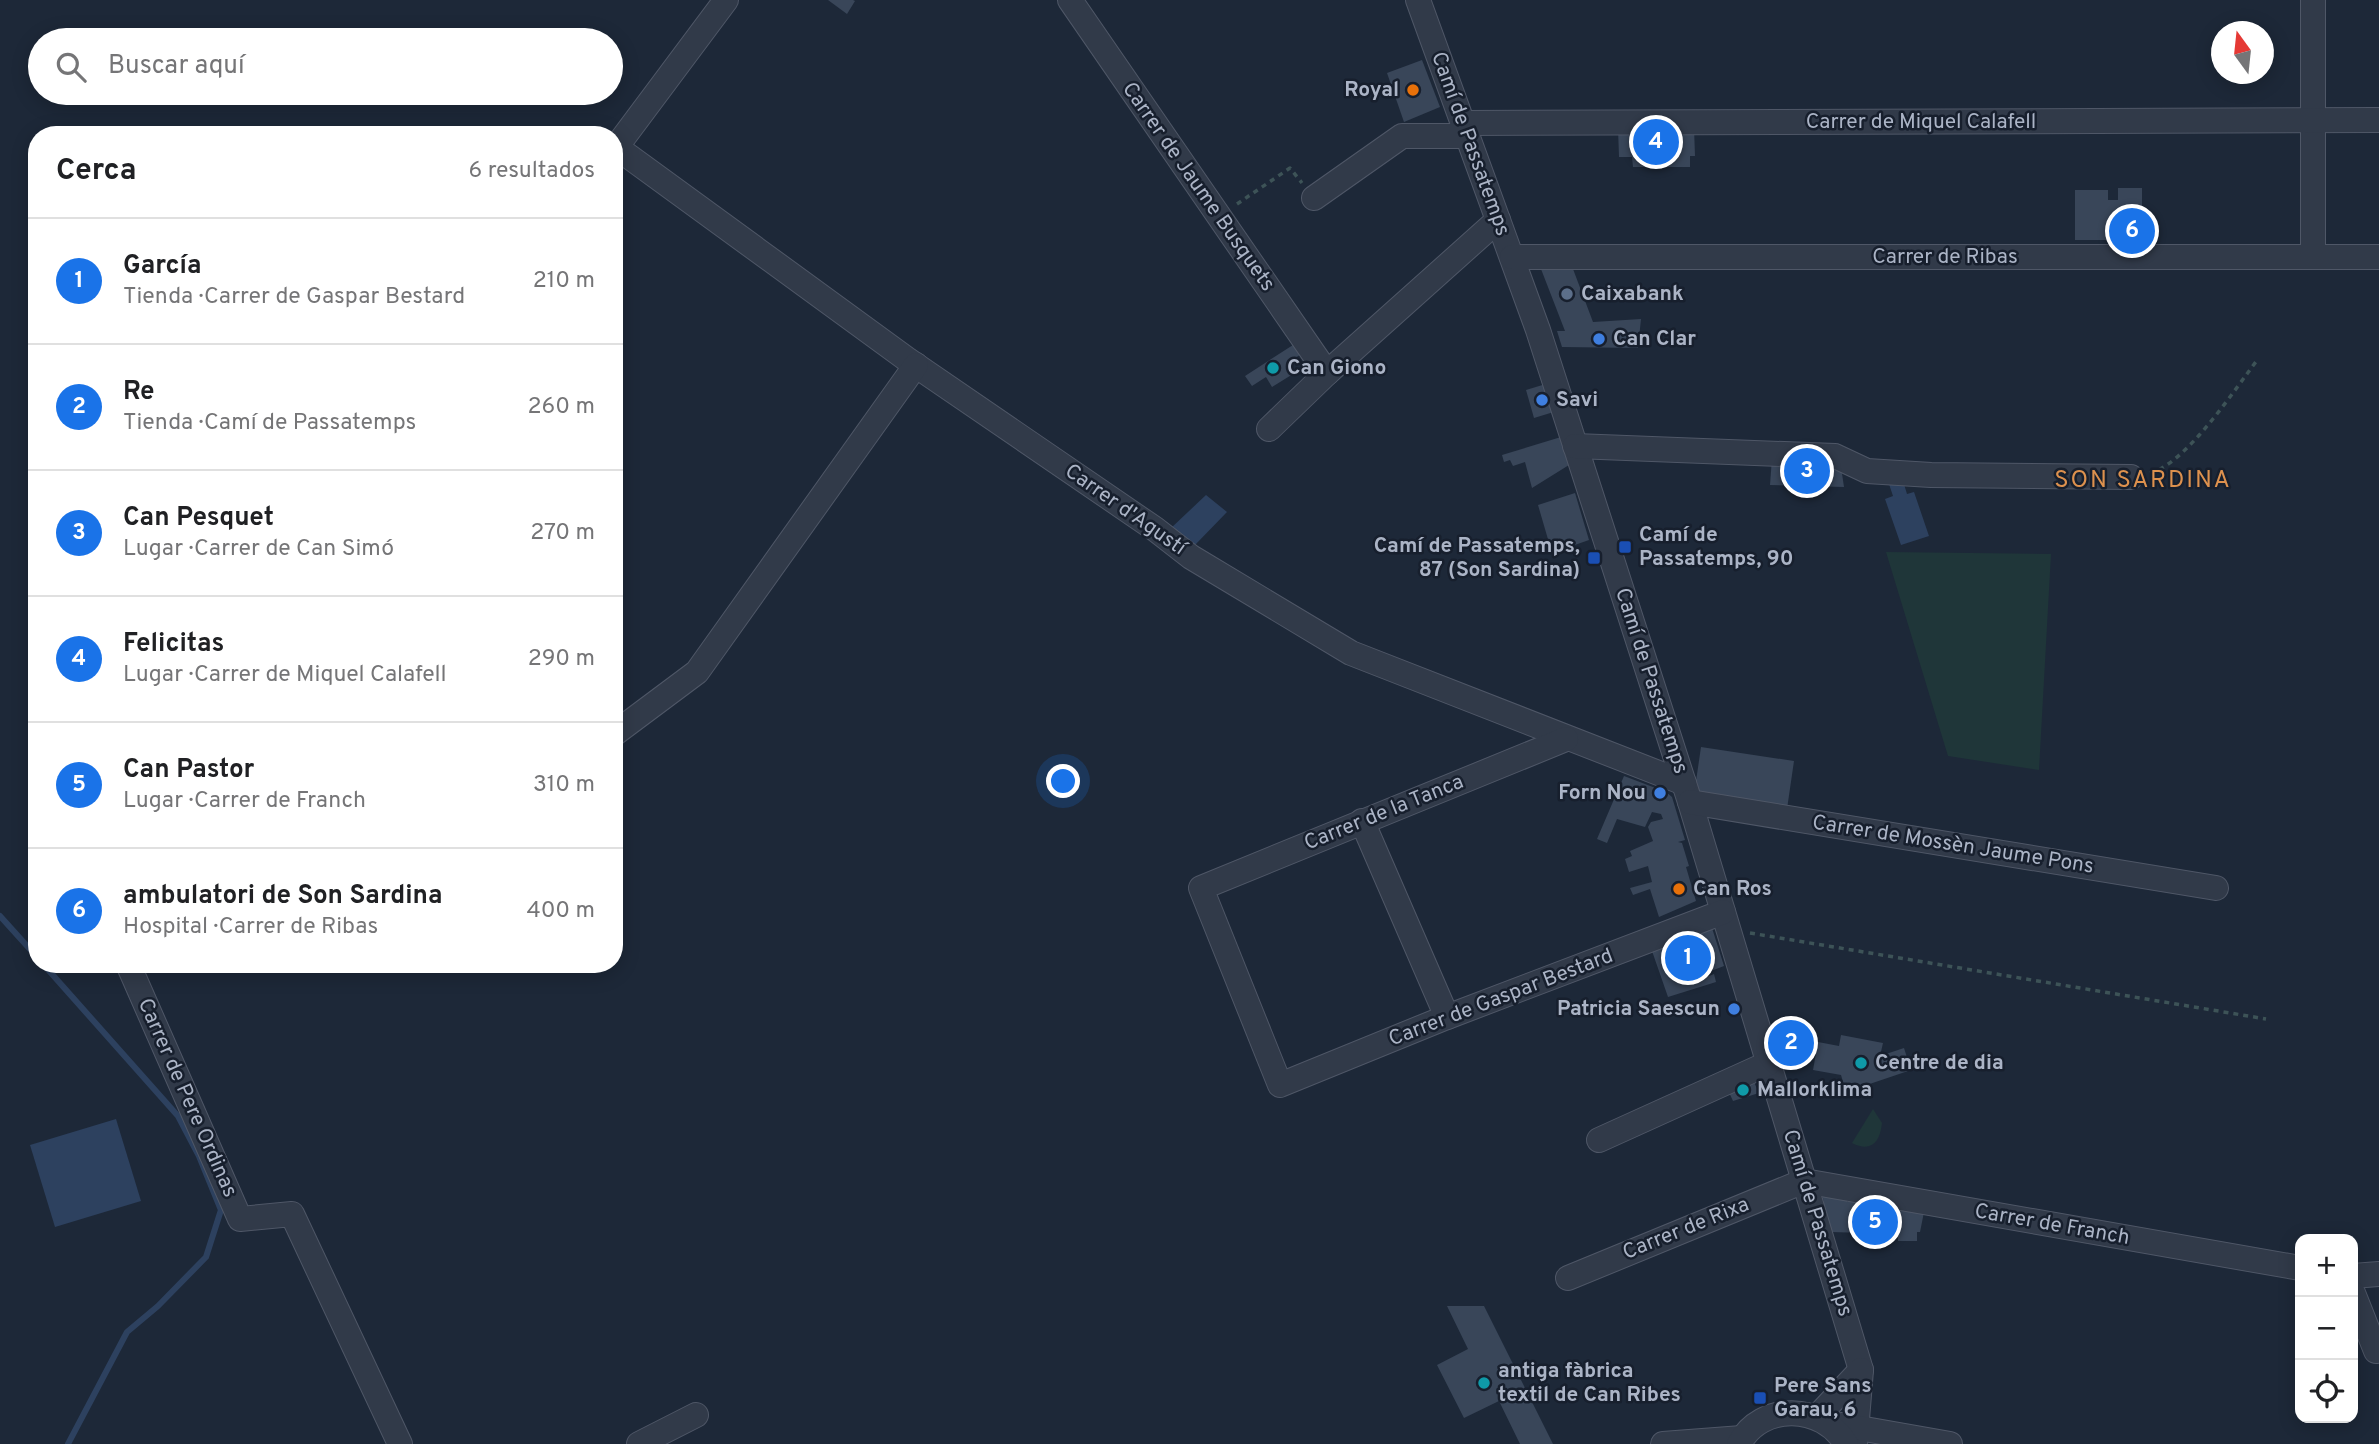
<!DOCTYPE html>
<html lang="es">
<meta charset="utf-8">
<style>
:root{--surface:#fff;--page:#f6f6f6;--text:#202124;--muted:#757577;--line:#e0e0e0;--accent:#1a73e8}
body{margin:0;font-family:Overpass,sans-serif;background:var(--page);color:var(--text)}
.controls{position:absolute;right:21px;bottom:21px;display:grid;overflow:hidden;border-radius:14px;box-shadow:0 4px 18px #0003}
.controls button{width:63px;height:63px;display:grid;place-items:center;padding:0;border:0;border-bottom:2px solid var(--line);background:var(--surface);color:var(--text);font:35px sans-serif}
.compass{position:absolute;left:2211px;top:21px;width:63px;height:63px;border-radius:50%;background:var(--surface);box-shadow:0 4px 18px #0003;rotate:345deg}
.you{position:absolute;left:1064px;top:782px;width:24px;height:24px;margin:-18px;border:5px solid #fff;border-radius:50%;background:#1a73e8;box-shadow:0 0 0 10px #1a73e833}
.badge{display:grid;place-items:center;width:46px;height:46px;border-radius:50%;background:var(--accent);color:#fff;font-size:23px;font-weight:700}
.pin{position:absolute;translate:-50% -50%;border:4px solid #fff;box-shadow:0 2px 7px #0006}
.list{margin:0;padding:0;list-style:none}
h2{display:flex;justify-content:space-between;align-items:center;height:91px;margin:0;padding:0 28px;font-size:30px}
h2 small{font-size:23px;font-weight:400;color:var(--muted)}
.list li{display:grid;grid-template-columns:46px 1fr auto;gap:21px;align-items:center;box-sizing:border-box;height:126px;padding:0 28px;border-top:2px solid var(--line)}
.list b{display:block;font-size:26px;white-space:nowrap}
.list p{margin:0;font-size:23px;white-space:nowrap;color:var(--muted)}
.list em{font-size:23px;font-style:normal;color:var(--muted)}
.icon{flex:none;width:38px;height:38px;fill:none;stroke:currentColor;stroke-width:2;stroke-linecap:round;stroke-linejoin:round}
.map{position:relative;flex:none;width:2379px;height:1444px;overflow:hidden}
.search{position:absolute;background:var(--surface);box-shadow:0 4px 18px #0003;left:28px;top:28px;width:595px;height:77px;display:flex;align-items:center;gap:18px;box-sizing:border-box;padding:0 24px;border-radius:38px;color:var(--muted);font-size:26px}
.panel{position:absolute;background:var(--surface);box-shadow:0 4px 18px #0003;left:28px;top:126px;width:595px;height:847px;border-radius:28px}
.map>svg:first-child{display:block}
</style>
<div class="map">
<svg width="2379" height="1444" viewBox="0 0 2379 1444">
<rect width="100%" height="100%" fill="#1d2838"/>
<g fill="#1f3639">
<path d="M1886,552L2051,554L2039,770L1948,756Z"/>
<path d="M1873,1109L1882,1123C1880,1142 1871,1153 1852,1143Z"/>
</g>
<g fill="#2d415f">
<path d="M1888,481H1903L1907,494L1914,492L1929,536L1901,545L1885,499L1893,496Z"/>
<path d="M1206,495L1227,512L1194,546L1170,529Z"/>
<path d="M116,1119L141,1201L55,1227L30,1145Z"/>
</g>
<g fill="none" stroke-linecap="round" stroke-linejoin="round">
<g stroke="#2d415f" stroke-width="6">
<path d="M0,916L37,957"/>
<path d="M43,964L178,1116L199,1156L221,1210L206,1257L158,1306L127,1332L68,1444"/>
</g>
</g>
<g fill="#394659">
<path d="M828,0H853L855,1L847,14Z"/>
<path d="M1422,60L1440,107L1404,122L1387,73Z"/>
<path d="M1694,127L1695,156H1690V167H1633L1632,157H1619L1618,128Z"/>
<path d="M2118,188H2142V240H2075V190H2108V200H2118Z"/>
<path d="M1541,269H1573L1593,322L1641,319L1638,348L1562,347L1557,331H1565Z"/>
<path d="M1293,345L1300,355L1286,363L1293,374L1272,387L1266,377L1252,386L1245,376Z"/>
<path d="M1549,383L1557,411L1534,418L1526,390Z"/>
<path d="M1561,437L1569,465L1532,488L1525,462L1513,466L1510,460L1504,462L1502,455Z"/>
<path d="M1772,458L1841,467L1844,487L1770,485Z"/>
<path d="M1575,493L1589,540L1552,553L1538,505Z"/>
<path d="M1701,747L1794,761L1787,809L1694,795Z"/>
<path d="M1624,776L1666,792L1672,797L1685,840L1678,842L1682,843L1689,866L1686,867L1696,901L1659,917L1650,889L1633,895L1630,888L1652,882L1648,866L1629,872L1625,859L1632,856L1630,851L1653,841L1648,827L1651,822L1663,819L1661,814L1652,812L1645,827L1617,819L1607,843L1597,839Z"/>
<path d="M1712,928L1724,966L1698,976L1699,980L1714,974L1716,982L1668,997L1652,951Z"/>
<path d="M1795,1023L1797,1028L1803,1029L1801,1060L1784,1056L1775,1031Z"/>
<path d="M1841,1035L1883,1043L1880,1056L1904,1048L1911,1070L1846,1092L1841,1075L1813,1070L1818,1042L1839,1046Z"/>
<path d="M1752,1078L1759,1093L1733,1101L1727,1088Z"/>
<path d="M1821,1189L1847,1194V1202L1885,1200L1924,1212L1920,1232H1917V1241H1898V1234L1831,1232L1821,1203H1824Z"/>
<path d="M1447,1306H1484L1553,1444H1520L1499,1401L1464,1418L1437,1365L1468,1349Z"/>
</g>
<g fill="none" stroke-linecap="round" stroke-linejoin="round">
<defs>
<g id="street">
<path d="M1070,0L1327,373"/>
<path d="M1418,0L1538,330L1690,802L1861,1370L1855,1444"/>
<path d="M2313,0V257"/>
<path d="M1463,123L2379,120"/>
<path d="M616,147L908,360L1155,529L1191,557L1351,653L1684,783"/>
<path d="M614,150L726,0"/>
<path d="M1314,198L1402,136H1467"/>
<path d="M1512,257H2379"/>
<path d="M1269,429L1327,373L1498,220"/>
<path d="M1575,446L1835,456L1867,471L1931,475L2131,477"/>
<path d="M614,734L697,672L916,365"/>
<path d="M1566,739L1201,888L1280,1085L1447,1017L1723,912"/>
<path d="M1690,802L2216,888"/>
<path d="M1362,821L1447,1017"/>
<path d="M128,964L240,1219L292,1214L400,1444"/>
<path d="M1599,1140L1769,1063"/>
<path d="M2353,1276L2379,1274"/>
<path d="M1568,1278L1804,1181L2300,1268"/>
<path d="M2353,1293L2376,1351"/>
<path d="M1817,1417L1861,1370"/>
<path d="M1842,1425L1950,1444"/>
<path d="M639,1444L696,1415"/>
<path d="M1663,1444L1742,1438"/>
<path d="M1739,1444C1761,1402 1823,1404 1846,1444"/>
</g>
</defs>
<use href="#street" stroke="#4f5767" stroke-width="26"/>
<g stroke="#3d5357" stroke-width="3.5" stroke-dasharray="5 5" stroke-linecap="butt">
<path d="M1237,204L1290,168L1302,183"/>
<path d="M2150,473C2186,464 2235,389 2258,359"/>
<path d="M1750,933L2266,1019"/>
</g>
<use href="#street" stroke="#313a49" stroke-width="24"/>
</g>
<g fill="#e8710a" stroke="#171f2d" stroke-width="2.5">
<circle cx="1413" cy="90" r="7"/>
<circle cx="1679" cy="889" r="7"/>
</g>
<circle fill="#5c6f8a" stroke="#171f2d" stroke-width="2.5" cx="1567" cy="294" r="7"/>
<g fill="#3f7fe0" stroke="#171f2d" stroke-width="2.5">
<circle cx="1599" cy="339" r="7"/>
<circle cx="1542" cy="400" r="7"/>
<circle cx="1660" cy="793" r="7"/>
<circle cx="1734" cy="1009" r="7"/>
</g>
<g fill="#0f9aa8" stroke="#171f2d" stroke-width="2.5">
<circle cx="1273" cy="368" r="7"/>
<circle cx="1861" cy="1063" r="7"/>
<circle cx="1743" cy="1090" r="7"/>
<circle cx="1484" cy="1383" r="7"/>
</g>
<g fill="#1a4fb4" stroke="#171f2d" stroke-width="2.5">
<rect x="1618" y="540" width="14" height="14" rx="3.5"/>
<rect x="1587" y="551" width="14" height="14" rx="3.5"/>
<rect x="1753" y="1391" width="14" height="14" rx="3.5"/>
</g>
<g text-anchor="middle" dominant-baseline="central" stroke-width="5" stroke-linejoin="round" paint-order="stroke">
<g font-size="21" font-weight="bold" fill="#abb4c6" stroke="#171f2d" text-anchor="start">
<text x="1399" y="90" text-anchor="end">Royal</text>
<text x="1581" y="294">Caixabank</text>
<text x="1613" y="339">Can Clar</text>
<text x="1287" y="368">Can Giono</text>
<text x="1556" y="400">Savi</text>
<text x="1639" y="535">Camí de<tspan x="1639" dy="24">Passatemps, 90</tspan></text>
<text x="1580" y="546" text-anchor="end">Camí de Passatemps,<tspan x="1580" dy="24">87 (Son Sardina)</tspan></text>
<text x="1646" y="793" text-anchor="end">Forn Nou</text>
<text x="1693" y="889">Can Ros</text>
<text x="1720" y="1009" text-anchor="end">Patricia Saescun</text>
<text x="1875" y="1063">Centre de dia</text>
<text x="1757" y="1090">Mallorklima</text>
<text x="1498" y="1371">antiga fàbrica<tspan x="1498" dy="24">textil de Can Ribes</tspan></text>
<text x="1774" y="1386">Pere Sans<tspan x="1774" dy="24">Garau, 6</tspan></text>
</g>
<g font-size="21" fill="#abb4c6" stroke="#171f2d">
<text x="1921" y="122">Carrer de Miquel Calafell</text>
<text transform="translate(1470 144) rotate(70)">Camí de Passatemps</text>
<text transform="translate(1198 187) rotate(55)">Carrer de Jaume Busquets</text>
<text x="1945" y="257">Carrer de Ribas</text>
<text transform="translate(1125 510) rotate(35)">Carrer d'Agustí</text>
<text transform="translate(1651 681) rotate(72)">Camí de Passatemps</text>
<text transform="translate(1384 813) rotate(-22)">Carrer de la Tanca</text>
<text transform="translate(1953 845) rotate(9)">Carrer de Mossèn Jaume Pons</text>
<text transform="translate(1501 998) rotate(-21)">Carrer de Gaspar Bestard</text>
<text transform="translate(187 1098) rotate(66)">Carrer de Pere Ordinas</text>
<text transform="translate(1817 1223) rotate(73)">Camí de Passatemps</text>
<text transform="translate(2052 1225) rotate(10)">Carrer de Franch</text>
<text transform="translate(1686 1229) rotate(-22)">Carrer de Rixa</text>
</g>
<g font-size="24" letter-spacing="2" fill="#dd914e" stroke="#171f2d">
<text x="2143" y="481">SON SARDINA</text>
</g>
</g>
</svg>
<div class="controls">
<button>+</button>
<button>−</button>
<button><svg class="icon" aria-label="locate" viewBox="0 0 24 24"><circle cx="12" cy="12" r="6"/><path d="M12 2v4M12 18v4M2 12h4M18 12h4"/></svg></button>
</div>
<svg class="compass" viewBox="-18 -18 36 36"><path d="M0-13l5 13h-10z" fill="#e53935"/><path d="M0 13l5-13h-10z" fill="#757577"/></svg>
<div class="you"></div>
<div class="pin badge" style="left:1688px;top:958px">1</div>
<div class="pin badge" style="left:1791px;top:1043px">2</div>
<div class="pin badge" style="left:1807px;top:471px">3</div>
<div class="pin badge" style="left:1656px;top:142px">4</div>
<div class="pin badge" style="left:1875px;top:1222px">5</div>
<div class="pin badge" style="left:2132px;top:231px">6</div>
<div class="search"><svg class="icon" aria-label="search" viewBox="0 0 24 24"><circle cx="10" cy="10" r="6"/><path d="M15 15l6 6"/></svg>Buscar aquí</div>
<section class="panel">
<h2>Cerca<small>6 resultados</small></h2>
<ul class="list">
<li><span class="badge">1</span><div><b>García</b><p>Tienda · Carrer de Gaspar Bestard</p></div><em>210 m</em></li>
<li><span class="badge">2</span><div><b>Re</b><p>Tienda · Camí de Passatemps</p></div><em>260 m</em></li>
<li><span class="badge">3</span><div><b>Can Pesquet</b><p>Lugar · Carrer de Can Simó</p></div><em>270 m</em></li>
<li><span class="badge">4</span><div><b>Felicitas</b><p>Lugar · Carrer de Miquel Calafell</p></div><em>290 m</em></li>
<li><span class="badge">5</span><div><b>Can Pastor</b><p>Lugar · Carrer de Franch</p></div><em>310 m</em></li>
<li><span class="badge">6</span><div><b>ambulatori de Son Sardina</b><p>Hospital · Carrer de Ribas</p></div><em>400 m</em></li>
</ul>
</section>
</div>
